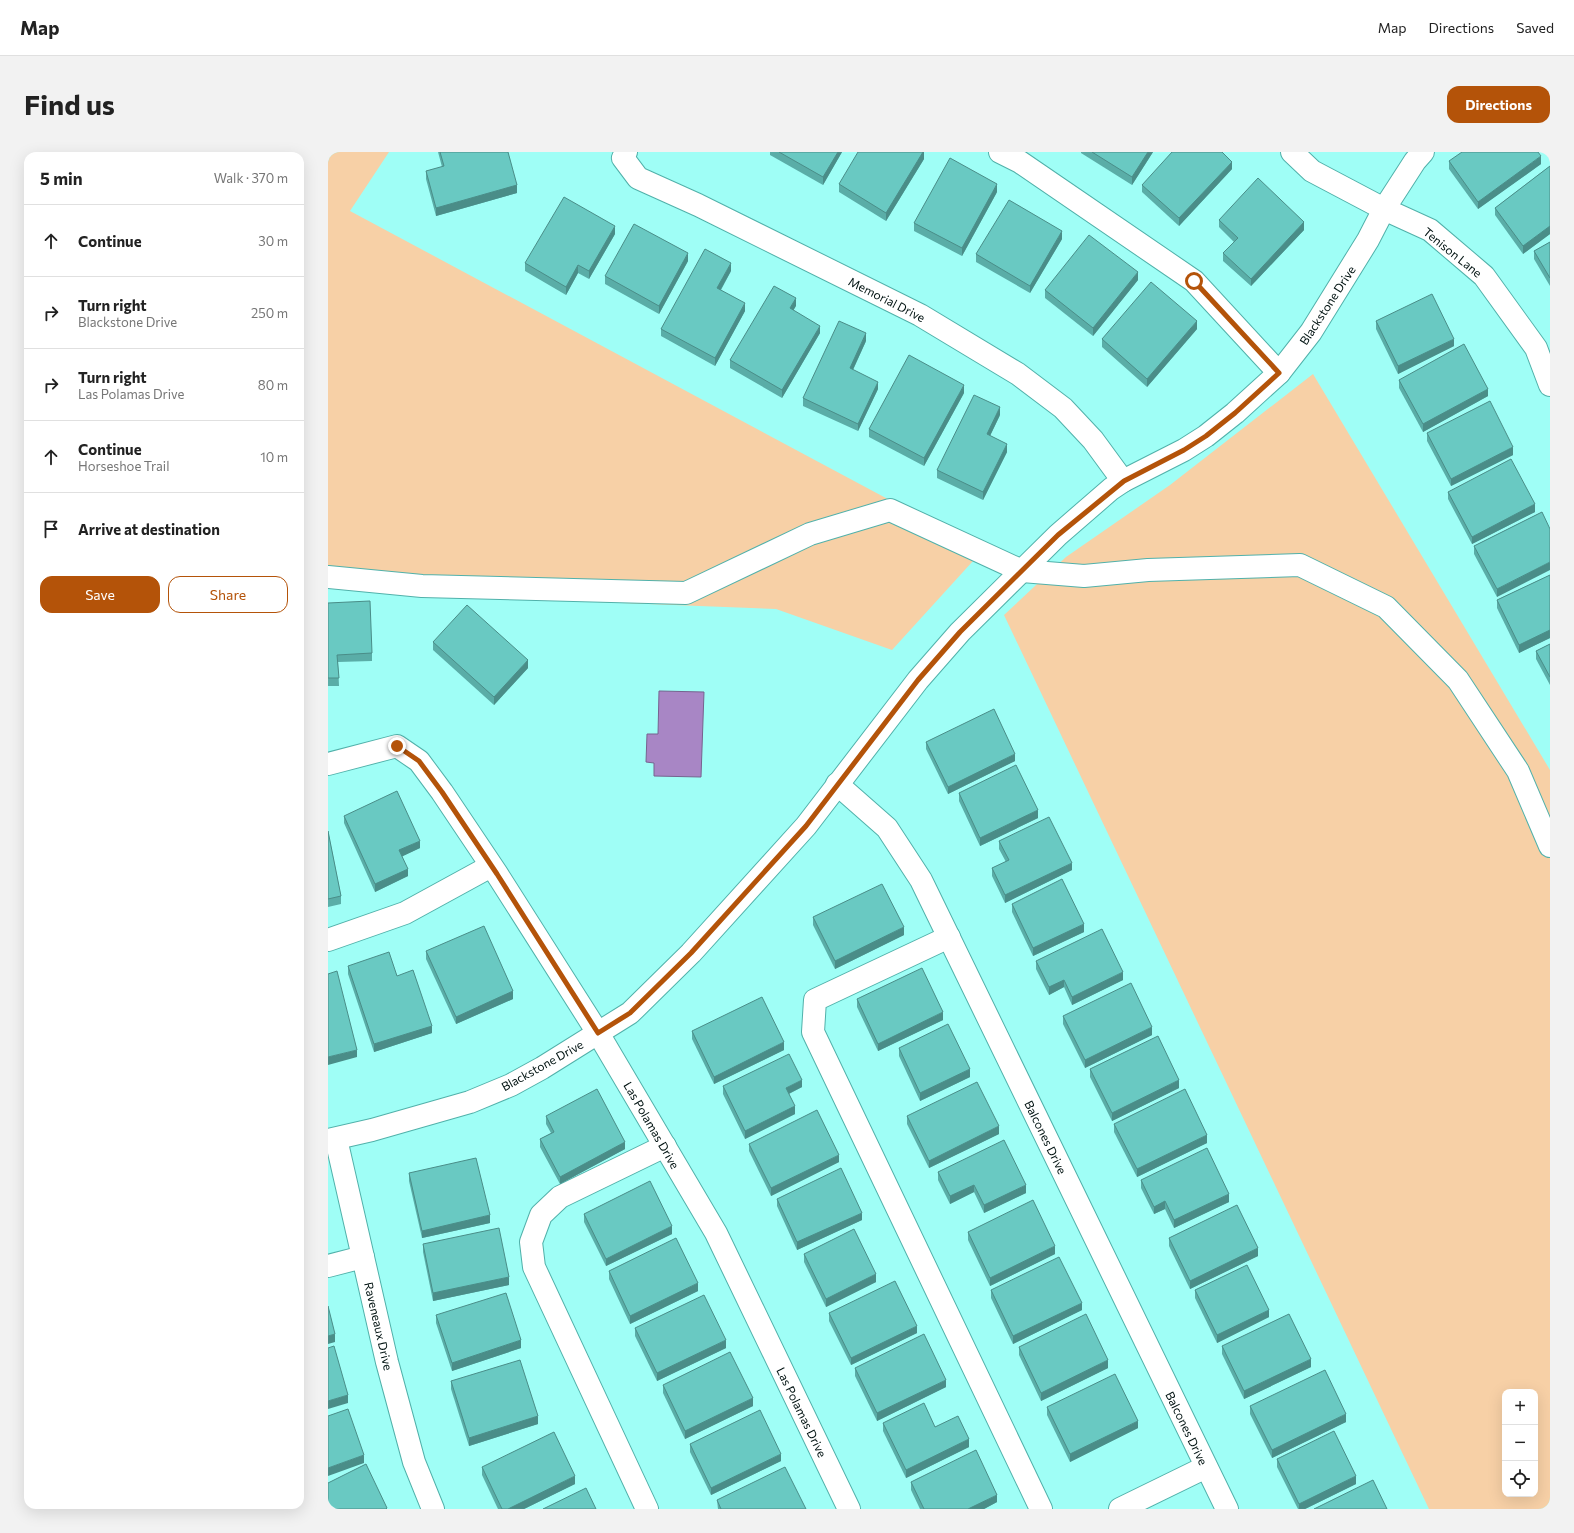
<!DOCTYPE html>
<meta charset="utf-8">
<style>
:root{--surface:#fff;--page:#f2f2f2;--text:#222;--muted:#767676;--line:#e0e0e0;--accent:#b45309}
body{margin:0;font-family:Commissioner,sans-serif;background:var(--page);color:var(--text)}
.controls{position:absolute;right:12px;bottom:12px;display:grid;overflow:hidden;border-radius:8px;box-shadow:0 4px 16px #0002}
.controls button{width:36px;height:36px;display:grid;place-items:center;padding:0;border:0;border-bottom:1px solid var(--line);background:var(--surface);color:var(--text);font:20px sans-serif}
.stop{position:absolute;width:12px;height:12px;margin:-9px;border:3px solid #b45309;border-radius:50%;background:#fff}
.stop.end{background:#b45309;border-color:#fff;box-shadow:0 1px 4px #0008}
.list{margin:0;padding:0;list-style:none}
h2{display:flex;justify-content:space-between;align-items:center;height:52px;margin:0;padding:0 16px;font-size:17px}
h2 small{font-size:13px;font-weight:400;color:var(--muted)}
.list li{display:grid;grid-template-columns:26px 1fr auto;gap:12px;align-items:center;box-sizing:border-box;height:72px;padding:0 16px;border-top:1px solid var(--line)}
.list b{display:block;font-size:15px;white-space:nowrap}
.list p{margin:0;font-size:13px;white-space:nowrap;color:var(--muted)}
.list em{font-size:13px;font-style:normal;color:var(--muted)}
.actions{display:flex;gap:8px;padding:12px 16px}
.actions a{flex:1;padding:9px 0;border:1px solid var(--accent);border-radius:12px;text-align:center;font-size:14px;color:var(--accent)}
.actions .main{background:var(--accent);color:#fff}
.icon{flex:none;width:22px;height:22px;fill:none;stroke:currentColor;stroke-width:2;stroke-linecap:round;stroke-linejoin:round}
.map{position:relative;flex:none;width:1222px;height:1357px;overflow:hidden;border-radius:12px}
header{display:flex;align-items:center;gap:24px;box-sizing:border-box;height:56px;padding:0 20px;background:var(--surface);border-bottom:1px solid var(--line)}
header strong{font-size:19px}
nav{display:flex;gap:22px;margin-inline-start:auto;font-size:14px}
.intro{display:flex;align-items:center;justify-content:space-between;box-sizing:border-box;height:96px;padding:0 24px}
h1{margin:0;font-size:28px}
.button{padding:10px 18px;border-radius:12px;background:var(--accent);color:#fff;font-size:14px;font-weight:700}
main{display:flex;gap:24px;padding:0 24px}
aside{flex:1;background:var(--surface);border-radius:12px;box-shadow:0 4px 16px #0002}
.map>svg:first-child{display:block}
</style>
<header>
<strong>Map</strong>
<nav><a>Map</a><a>Directions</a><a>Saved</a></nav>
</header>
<div class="intro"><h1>Find us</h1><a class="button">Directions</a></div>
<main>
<aside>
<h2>5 min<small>Walk · 370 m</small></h2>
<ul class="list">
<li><svg class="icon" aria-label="ahead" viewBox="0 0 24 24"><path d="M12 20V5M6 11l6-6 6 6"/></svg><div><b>Continue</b></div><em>30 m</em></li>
<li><svg class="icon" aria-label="right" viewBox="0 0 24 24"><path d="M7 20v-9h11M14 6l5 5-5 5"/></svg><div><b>Turn right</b><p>Blackstone Drive</p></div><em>250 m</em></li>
<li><svg class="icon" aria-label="right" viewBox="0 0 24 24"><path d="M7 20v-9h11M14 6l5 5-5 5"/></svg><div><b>Turn right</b><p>Las Polamas Drive</p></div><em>80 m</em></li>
<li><svg class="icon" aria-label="ahead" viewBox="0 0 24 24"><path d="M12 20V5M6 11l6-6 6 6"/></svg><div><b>Continue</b><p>Horseshoe Trail</p></div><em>10 m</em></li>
<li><svg class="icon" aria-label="arrive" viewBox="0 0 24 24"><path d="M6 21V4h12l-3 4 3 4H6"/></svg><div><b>Arrive at destination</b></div></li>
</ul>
<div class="actions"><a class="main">Save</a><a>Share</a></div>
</aside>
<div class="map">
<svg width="1222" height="1357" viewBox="0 0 1222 1357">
<rect width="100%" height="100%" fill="#9ffef6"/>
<g fill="#f7d0a6" fill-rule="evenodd">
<path d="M0,0H61L22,59L655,398L564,498L448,457L216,448L0,434Z"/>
<path d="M985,222L1222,618V1357H1101L676,463L738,405L842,333ZM1177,1240H1207V1342H1177Z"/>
</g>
<path fill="#a886c5" stroke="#76638f" d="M331,539L376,540L373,625L326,624V611L318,610L319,582H330Z"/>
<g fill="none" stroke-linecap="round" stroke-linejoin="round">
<defs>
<g id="minor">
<path d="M298,0L295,6L310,26L370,53L592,163L690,222L735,256L765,288L795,329"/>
<path d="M672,0L692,10L866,129L951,221"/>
<path d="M964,0L984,19L1056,57L1102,78L1156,124L1208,196L1222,233"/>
<path d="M0,425L94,434L358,441L482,382L562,358L694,419L756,424L820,418L972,413L1058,455L1130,528L1190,619L1222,694"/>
<path d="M0,612L69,594L91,609L114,640L169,722L270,881L388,1081L521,1357"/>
<path d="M509,632L559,676L593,728L899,1357"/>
<path d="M621,785L487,848L485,880L713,1357"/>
<path d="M0,788L77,761L163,714"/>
<path d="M8,987L59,1210L86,1310L105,1357"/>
<path d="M0,988L44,978L142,950L183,933L214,916L302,861L363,801L478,674L590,528L632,480L730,383L783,337L795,329L856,298L878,284L907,261L951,221L983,180L1040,88L1056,57L1087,9L1095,0"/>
<path d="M0,1114L35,1105"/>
<path d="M319,1357L206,1115L203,1090L213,1063L232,1045L337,994"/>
<path d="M792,1357L878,1315"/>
</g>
</defs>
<use href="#minor" stroke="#51b1aa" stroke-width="24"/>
<use href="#minor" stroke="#fff" stroke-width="22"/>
</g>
<g fill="#5aada7">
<path d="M110,0H180L189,41L108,64L98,27V19L114,15Z"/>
<path d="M442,0H514L495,33L442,3Z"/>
<path d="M596,0V7L558,69L511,40V32Z"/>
<path d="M753,0H825L804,33L753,1Z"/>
<path d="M1121,9L1213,12L1150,57L1121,17Z"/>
<path d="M1222,14V82L1195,102L1167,63V56Z"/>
<path d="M904,17L851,74L814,40V33Z"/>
<path d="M669,40L634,104L586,79V71Z"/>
<path d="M891,68L976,78L923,134L895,109V101L906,90L891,75Z"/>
<path d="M287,82L261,127L250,121L238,143L197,119V111Z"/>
<path d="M734,87L702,141L648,110V102Z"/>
<path d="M1222,90V134L1206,107V99Z"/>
<path d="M360,109L331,162L277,132V124Z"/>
<path d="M403,119L393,138L417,159L387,214L333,184V177Z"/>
<path d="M810,128L765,184L717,146V138Z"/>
<path d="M468,154L465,158L492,181L454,246L402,216V208Z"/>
<path d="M1048,169L1126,194L1070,222L1048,177Z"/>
<path d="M869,177L819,235L774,195V187Z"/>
<path d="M538,189L525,218L550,237L530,279L475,254V246Z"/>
<path d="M1071,228L1160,244L1095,280L1071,236Z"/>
<path d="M636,241L596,314L541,285V277Z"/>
<path d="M672,263L662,284L679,300L655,348L609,326V318Z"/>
<path d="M1099,281L1185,303L1123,334L1099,289Z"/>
<path d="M1120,340L1207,360L1144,392L1120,347Z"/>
<path d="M1214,360L1169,445L1146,402V394Z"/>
<path d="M1222,423V486L1191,501L1169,456V448Z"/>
<path d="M0,451L44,501V509L10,510L11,534H0Z"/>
<path d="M105,490L200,516L166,553L105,498Z"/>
<path d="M1222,492V533L1208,507V499Z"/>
<path d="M598,590L687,609L620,642L598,597Z"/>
<path d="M631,641L710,666L652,694L631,649Z"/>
<path d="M16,664L92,696L74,704L80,724L47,740L16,671Z"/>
<path d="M0,679L13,744V752L0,755Z"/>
<path d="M671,689L744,718L677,751L664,724V716L678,710L671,697Z"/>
<path d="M684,752L756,780L705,804L684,760Z"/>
<path d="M485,765L576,783L507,817L485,773Z"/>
<path d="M98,799L185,847L128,872L98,807Z"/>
<path d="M708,809L795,828L744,853L736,835L721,843L708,817Z"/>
<path d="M20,814L69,824L104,881L46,900L20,822Z"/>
<path d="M529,847L615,868L550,899L529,855Z"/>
<path d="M735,864L824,883L757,916L735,872Z"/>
<path d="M364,879L456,898L386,932L364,887Z"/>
<path d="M571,896L642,925L592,949L571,904Z"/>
<path d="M762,917L851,936L784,969L762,925Z"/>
<path d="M395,934L474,935L461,942L467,962L417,987L395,942Z"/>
<path d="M218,964L297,997L232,1032L212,995V987L223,981L218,972Z"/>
<path d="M579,964L671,982L601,1016L579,972Z"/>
<path d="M786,972L879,991L809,1025L786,980Z"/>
<path d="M421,992L511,1010L443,1044L421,999Z"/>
<path d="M610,1020L698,1041L656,1061L646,1040L622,1052L610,1028Z"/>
<path d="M81,1021L162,1071L94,1086L81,1029Z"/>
<path d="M813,1028L901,1050L846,1076L837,1057L826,1062L813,1036Z"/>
<path d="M449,1047L534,1068L469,1098L449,1054Z"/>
<path d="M256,1062L344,1082L278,1114L256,1070Z"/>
<path d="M640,1080L727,1102L662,1134L640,1088Z"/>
<path d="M841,1086L930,1104L862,1137L841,1094Z"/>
<path d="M95,1092L181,1133L105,1149L95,1100Z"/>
<path d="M476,1102L548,1130L498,1155L476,1110Z"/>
<path d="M281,1119L370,1139L302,1172L281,1127Z"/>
<path d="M663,1138L754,1158L685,1192L663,1146Z"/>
<path d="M867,1138L941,1165L889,1191L867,1146Z"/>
<path d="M501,1161L589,1181L523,1213L501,1169Z"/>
<path d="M108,1163L193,1196L124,1219L108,1171Z"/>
<path d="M307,1176L398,1196L329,1229L307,1184Z"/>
<path d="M894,1194L983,1215L916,1247L894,1202Z"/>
<path d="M691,1195L780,1216L713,1249L691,1203Z"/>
<path d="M527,1216L618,1235L549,1269L527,1224Z"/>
<path d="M123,1229L210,1272L141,1294L123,1237Z"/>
<path d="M335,1233L425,1254L357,1287L335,1241Z"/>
<path d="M922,1254L1018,1270L944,1306L922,1262Z"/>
<path d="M719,1255L810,1276L742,1310L719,1263Z"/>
<path d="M555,1271L607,1275L641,1295L578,1326L555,1279Z"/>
<path d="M362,1292L453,1309L383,1343L362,1300Z"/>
<path d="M949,1307L1028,1332L977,1357H970L949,1315Z"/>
<path d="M154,1315L247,1332L196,1357H170L154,1323Z"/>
<path d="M583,1330L669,1350L656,1357H592L583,1338Z"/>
<path d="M389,1348L478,1357H390Z"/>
</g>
<g fill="#4a8d88">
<path d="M510,0H514L495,33V25Z"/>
<path d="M595,0H596V7L558,69V61Z"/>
<path d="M820,0H825L804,33V25Z"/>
<path d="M1213,4V12L1150,57V50Z"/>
<path d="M904,10V17L851,74V66Z"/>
<path d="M669,32V40L634,104V96Z"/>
<path d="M189,33V41L108,64V56Z"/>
<path d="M976,70V78L923,134V127Z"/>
<path d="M287,74V82L261,127V119Z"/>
<path d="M1222,74V82L1195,102V94Z"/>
<path d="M734,79V87L702,141V134Z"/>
<path d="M360,101V109L331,162V154Z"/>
<path d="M403,111V119L389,144V136Z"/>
<path d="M250,113V121L238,143V135Z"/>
<path d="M810,120V128L765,184V176Z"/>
<path d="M468,146V154L462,164V156Z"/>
<path d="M417,151V159L387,214V206Z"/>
<path d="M869,169V177L819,235V227Z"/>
<path d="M492,174V181L454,246V238Z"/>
<path d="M538,181V189L522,224V216Z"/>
<path d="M1126,187V194L1070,222V214Z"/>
<path d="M550,230V237L530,279V272Z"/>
<path d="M636,233V241L596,314V306Z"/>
<path d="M1160,237V244L1095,280V272Z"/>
<path d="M672,255V263L659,290V282Z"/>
<path d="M679,292V300L655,348V340Z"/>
<path d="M1185,295V303L1123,334V327Z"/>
<path d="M1207,352V360L1144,392V385Z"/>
<path d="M1222,410V418L1169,445V437Z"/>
<path d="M1222,478V486L1191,501V493Z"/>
<path d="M200,508V516L166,553V545Z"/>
<path d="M687,602V609L620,642V635Z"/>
<path d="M710,658V666L652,694V686Z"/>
<path d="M92,689V696L71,706V698Z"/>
<path d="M744,711V718L677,751V743Z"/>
<path d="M80,717V724L47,740V732Z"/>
<path d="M756,772V780L705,804V796Z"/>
<path d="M576,775V783L507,817V809Z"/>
<path d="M795,820V828L744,853V845Z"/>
<path d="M736,828V835L721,843V835Z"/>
<path d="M185,839V847L128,872V865Z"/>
<path d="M615,860V868L550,899V892Z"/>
<path d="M104,874V881L46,900V892Z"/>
<path d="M824,875V883L757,916V908Z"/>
<path d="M456,890V898L386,932V925Z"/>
<path d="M29,898V905L0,913V905Z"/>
<path d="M642,917V925L592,949V941Z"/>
<path d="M474,928V935L458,943V936Z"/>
<path d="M851,928V936L784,969V961Z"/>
<path d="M467,954V962L417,987V979Z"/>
<path d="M671,974V982L601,1016V1009Z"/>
<path d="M879,983V991L809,1025V1017Z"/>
<path d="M297,990V997L232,1032V1025Z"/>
<path d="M511,1003V1010L443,1044V1036Z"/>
<path d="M646,1033V1040L622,1052V1044Z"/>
<path d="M698,1033V1041L656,1061V1053Z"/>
<path d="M901,1042V1050L846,1076V1068Z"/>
<path d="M837,1049V1057L826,1062V1055Z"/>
<path d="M534,1061V1068L469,1098V1090Z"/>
<path d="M162,1063V1071L94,1086V1079Z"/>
<path d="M344,1074V1082L278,1114V1107Z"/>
<path d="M727,1094V1102L662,1134V1126Z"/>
<path d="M930,1096V1104L862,1137V1129Z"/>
<path d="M548,1122V1130L498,1155V1147Z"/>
<path d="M181,1125V1133L105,1149V1141Z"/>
<path d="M370,1131V1139L302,1172V1164Z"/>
<path d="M754,1151V1158L685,1192V1184Z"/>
<path d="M941,1158V1165L889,1191V1183Z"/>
<path d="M589,1174V1181L523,1213V1206Z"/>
<path d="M7,1182V1190L0,1192V1184Z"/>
<path d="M193,1188V1196L124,1219V1211Z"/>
<path d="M398,1188V1196L329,1229V1221Z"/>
<path d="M983,1207V1215L916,1247V1239Z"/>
<path d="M780,1208V1216L713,1249V1241Z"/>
<path d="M618,1228V1235L549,1269V1261Z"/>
<path d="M20,1243V1251L0,1257V1249Z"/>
<path d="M425,1246V1254L357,1287V1279Z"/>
<path d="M1018,1262V1270L944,1306V1298Z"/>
<path d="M210,1264V1272L141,1294V1286Z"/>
<path d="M810,1269V1276L742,1310V1302Z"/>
<path d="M641,1287V1295L578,1326V1318Z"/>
<path d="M453,1302V1309L383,1343V1336Z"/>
<path d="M36,1303V1311L0,1324V1316Z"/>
<path d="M247,1324V1332L196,1357H180Z"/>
<path d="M1028,1324V1332L977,1357H971V1352Z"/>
<path d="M669,1343V1350L656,1357H640Z"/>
</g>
<g fill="#69c9c2" stroke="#4a8d88">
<path d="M112,0H180L189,33L108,56L98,19L116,14Z"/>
<path d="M451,0H510L495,25Z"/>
<path d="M530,0H595L558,61L511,32Z"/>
<path d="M764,0H820L804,25Z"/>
<path d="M844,0H894L904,10L851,66L814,33Z"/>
<path d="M1134,0H1210L1213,4L1150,50L1121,9Z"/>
<path d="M622,6L669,32L634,96L586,71Z"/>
<path d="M1222,14V74L1195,94L1167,56Z"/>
<path d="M930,26L976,70L923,127L895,101L910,86L891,68Z"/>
<path d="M236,45L287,74L261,119L250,113L238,135L197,111Z"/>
<path d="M681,48L734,79L702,134L648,102Z"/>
<path d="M306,72L360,101L331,154L277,124Z"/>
<path d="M761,83L810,120L765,176L717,138Z"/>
<path d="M1222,90V126L1206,99Z"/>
<path d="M377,97L403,111L389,136L417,151L387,206L333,177Z"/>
<path d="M823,130L869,169L819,227L774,187Z"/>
<path d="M446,134L468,146L462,156L492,174L454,238L402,208Z"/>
<path d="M1104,142L1126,187L1070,214L1048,169Z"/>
<path d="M511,169L538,181L522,216L550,230L530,272L475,246Z"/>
<path d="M1136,192L1160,237L1095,272L1071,228Z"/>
<path d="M581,203L636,233L596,306L541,277Z"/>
<path d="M646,243L672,255L659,282L679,292L655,340L609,318Z"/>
<path d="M1162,249L1185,295L1123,327L1099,281Z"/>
<path d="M1183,307L1207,352L1144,385L1120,340Z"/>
<path d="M1214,360L1222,377V410L1169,437L1146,394Z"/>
<path d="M1222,423V478L1191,493L1169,448Z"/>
<path d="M42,449L44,501L9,503L11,526H0V451Z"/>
<path d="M139,453L200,508L166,545L105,490Z"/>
<path d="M1222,492V525L1208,499Z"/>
<path d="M666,557L687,602L620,635L598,590Z"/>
<path d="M688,613L710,658L652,686L631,641Z"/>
<path d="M69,639L92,689L71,698L80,717L47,732L16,664Z"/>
<path d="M721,665L744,711L677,743L664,716L681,708L671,689Z"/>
<path d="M0,679L13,744L0,747Z"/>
<path d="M734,727L756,772L705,796L684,752Z"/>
<path d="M554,732L576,775L507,809L485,765Z"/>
<path d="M156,774L185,839L128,865L98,799Z"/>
<path d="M774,777L795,820L744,845L736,828L721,835L708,809Z"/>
<path d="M61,800L69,824L85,818L104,874L46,892L20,814Z"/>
<path d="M594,816L615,860L550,892L529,847Z"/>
<path d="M9,819L29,898L0,905V822Z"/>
<path d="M803,831L824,875L757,908L735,864Z"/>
<path d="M434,845L456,890L386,925L364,879Z"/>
<path d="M620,872L642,917L592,941L571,896Z"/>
<path d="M830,884L851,928L784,961L762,917Z"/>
<path d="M461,902L474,928L458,936L467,954L417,979L395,934Z"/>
<path d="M649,930L671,974L601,1009L579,964Z"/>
<path d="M269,937L297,990L232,1025L212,987L226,980L218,964Z"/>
<path d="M857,937L879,983L809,1017L786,972Z"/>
<path d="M489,958L511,1003L443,1036L421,992Z"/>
<path d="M676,988L698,1033L656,1053L646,1033L622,1044L610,1020Z"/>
<path d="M879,996L901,1042L846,1068L837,1049L826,1055L813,1028Z"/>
<path d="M148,1006L162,1063L94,1079L81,1021Z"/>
<path d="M513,1016L534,1061L469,1090L449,1047Z"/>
<path d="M322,1029L344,1074L278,1107L256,1062Z"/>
<path d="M705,1048L727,1094L662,1126L640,1080Z"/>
<path d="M909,1053L930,1096L862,1129L841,1086Z"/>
<path d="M171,1076L181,1125L105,1141L95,1092Z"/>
<path d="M526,1077L548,1122L498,1147L476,1102Z"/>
<path d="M348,1086L370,1131L302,1164L281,1119Z"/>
<path d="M731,1105L754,1151L685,1184L663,1138Z"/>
<path d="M919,1113L941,1158L889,1183L867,1138Z"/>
<path d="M567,1129L589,1174L523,1206L501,1161Z"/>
<path d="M178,1141L193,1188L124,1211L108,1163Z"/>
<path d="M376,1143L398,1188L329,1221L307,1176Z"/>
<path d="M0,1154L7,1182L0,1184Z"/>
<path d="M758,1162L780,1208L713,1241L691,1195Z"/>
<path d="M961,1162L983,1207L916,1239L894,1194Z"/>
<path d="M596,1182L618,1228L549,1261L527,1216Z"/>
<path d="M6,1194L20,1243L0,1249V1196Z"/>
<path d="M402,1200L425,1246L357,1279L335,1233Z"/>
<path d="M192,1208L210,1264L141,1286L123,1229Z"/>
<path d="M997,1218L1018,1262L944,1298L922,1254Z"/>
<path d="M787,1222L810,1269L742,1302L719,1255Z"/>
<path d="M596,1251L607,1275L630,1264L641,1287L578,1318L555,1271Z"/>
<path d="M20,1257L36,1303L0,1316V1264Z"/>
<path d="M432,1258L453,1302L383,1336L362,1292Z"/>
<path d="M1006,1279L1028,1324L971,1352L949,1307Z"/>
<path d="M226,1280L247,1324L180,1357H174L154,1315Z"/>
<path d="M648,1298L669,1343L640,1357H596L583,1330Z"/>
<path d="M38,1312L59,1356L58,1357H0V1331Z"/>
<path d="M457,1315L478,1357H393L389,1348Z"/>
<path d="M1045,1328L1059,1357H986Z"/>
<path d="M258,1336L268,1357H215Z"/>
</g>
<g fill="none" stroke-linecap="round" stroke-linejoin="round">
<path stroke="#b45309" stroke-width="5" d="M69,594L91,609L114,640L169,722L270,881L302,861L363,801L478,674L590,528L632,480L730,383L796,329L856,298L878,284L907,261L951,221L866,129"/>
</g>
<g text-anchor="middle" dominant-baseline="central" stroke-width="4" stroke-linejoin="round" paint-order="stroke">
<g font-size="12" fill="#011211" stroke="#fff">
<text transform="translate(1125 100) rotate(39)">Tenison Lane</text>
<text transform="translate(559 147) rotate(27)">Memorial Drive</text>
<text transform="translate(999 153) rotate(-57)">Blackstone Drive</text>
<text transform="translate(214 913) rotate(-29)">Blackstone Drive</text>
<text transform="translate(324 973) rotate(60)">Las Polamas Drive</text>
<text transform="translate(718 985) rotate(64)">Balcones Drive</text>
<text transform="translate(51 1174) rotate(77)">Raveneaux Drive</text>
<text transform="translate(474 1260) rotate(64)">Las Polamas Drive</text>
<text transform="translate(859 1276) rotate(64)">Balcones Drive</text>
</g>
</g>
</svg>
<div class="controls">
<button>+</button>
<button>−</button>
<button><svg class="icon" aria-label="locate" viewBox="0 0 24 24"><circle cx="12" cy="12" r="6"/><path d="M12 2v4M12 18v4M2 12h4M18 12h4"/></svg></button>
</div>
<div class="stop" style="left:866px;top:129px"></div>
<div class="stop end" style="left:69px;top:594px"></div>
</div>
</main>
